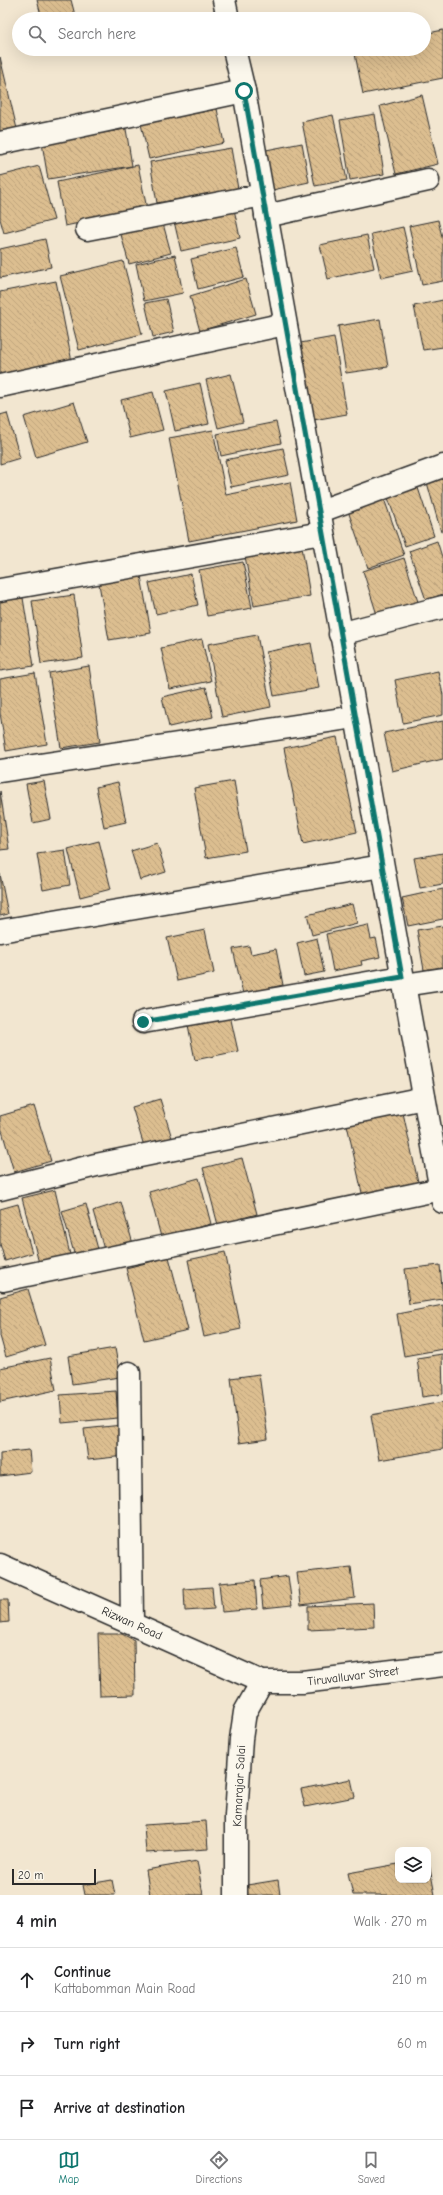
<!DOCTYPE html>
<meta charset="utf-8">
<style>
:root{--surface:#fff;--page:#f6f6f6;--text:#202124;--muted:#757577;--line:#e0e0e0;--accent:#0f766e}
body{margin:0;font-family:"Comic Neue",sans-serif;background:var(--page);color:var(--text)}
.controls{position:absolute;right:12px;bottom:12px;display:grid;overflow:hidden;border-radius:8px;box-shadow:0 4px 16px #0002}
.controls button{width:36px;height:36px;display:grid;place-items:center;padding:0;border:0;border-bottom:1px solid var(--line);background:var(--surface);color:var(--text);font:20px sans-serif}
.scale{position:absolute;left:12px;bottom:10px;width:84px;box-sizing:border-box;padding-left:4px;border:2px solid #2b2b2b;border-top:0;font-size:11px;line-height:14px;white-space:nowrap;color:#2b2b2b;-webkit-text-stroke:3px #fbf7ec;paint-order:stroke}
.stop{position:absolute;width:12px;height:12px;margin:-9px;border:3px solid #0f766e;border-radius:50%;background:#fff}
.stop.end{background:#0f766e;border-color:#fff;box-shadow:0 1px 4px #0008}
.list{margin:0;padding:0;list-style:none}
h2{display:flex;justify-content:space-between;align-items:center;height:52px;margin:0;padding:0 16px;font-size:17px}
h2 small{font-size:13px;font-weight:400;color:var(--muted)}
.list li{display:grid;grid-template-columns:26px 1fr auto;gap:12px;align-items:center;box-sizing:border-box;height:64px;padding:0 16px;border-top:1px solid var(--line)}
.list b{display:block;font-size:15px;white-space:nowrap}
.list p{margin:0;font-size:13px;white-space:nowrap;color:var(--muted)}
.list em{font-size:13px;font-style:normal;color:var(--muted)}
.icon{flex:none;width:22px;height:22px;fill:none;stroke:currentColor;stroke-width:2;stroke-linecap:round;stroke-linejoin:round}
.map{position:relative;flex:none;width:443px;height:1895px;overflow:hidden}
.search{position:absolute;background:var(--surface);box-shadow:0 4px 16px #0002;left:12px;right:12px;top:12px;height:44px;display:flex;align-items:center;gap:10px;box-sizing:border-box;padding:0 14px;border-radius:22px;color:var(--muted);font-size:15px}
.sheet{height:244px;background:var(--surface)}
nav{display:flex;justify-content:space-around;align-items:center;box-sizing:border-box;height:56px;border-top:1px solid var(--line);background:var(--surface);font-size:11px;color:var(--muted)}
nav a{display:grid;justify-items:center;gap:2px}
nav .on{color:var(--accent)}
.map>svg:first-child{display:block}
</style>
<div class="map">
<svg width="443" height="1895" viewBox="0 0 443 1895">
<defs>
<pattern id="building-back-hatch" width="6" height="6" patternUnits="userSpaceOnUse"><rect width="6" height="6" fill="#dcbe90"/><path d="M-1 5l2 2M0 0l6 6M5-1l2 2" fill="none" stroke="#bda37c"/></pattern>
</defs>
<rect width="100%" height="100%" fill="#f2e6d0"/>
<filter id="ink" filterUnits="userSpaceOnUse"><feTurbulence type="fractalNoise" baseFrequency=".025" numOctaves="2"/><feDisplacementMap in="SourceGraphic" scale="8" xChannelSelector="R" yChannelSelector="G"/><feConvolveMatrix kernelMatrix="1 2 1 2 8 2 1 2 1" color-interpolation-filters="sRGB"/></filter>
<g filter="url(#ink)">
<g fill="url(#building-back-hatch)" stroke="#2b2b2b">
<path d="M37,0H71L76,19H42Z"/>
<path d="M443,30V78L363,94L354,49H424V34Z"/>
<path d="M0,57L17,129L0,133Z"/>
<path d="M422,95L438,164L396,174L380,106Z"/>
<path d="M217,109L224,143L149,159L141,124Z"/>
<path d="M375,114L384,174L350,180L340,120Z"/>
<path d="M333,115L347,180L315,186L302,122Z"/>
<path d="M126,129L132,166L48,179L42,143Z"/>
<path d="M302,143L309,182L268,191L261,151Z"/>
<path d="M231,148L238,189L157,203L150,162Z"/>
<path d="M138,165L147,209L65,226L57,182Z"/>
<path d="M39,166L54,220L4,233L0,219V176Z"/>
<path d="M233,204L240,238L181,251L173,217Z"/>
<path d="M162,220L171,253L129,264L120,231Z"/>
<path d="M438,220L443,241V281L422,285L409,226Z"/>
<path d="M403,227L413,271L381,278L371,234Z"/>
<path d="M367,235L374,268L328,279L320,245Z"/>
<path d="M45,239L51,267L0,278V249Z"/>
<path d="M236,248L244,277L198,289L191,259Z"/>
<path d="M175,255L183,293L144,301L136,264Z"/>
<path d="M123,261L142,334L79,350L60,276Z"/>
<path d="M246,279L256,314L200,331L190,296Z"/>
<path d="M56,281L72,362L0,377V292Z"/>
<path d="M166,299L174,332L153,337L145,303Z"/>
<path d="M443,300V347L423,350L414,306Z"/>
<path d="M380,319L388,367L346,373L338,326Z"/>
<path d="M334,337L347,414L308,421L295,344Z"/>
<path d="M231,374L243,422L218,428L206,380Z"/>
<path d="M200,383L209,424L175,431L166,391Z"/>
<path d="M153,392L163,430L130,438L121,400Z"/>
<path d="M74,402L87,442L36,457L24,417Z"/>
<path d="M7,413L20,458L0,464V415Z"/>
<path d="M276,422L281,443L221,456L217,434Z"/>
<path d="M213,430L226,495L290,482L297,520L189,541L169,438Z"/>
<path d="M283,448L289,475L231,487L225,460Z"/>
<path d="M443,474V531L441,532L426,479Z"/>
<path d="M417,485L434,536L405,546L387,495Z"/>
<path d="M383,496L404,555L368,568L347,508Z"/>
<path d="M437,541L443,560V594L426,600L409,551Z"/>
<path d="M302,547L310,596L254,606L245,556Z"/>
<path d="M404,558L420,608L379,621L363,571Z"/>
<path d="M243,562L252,608L207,616L199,570Z"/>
<path d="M191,574L198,605L156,614L149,583Z"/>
<path d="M141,576L151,633L109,640L99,584Z"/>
<path d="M74,595L83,658L41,664L32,601Z"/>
<path d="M23,598L34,666L0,671V601Z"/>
<path d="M257,635L271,707L222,717L208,644Z"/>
<path d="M202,639L211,681L170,689L161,648Z"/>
<path d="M311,643L319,688L274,696L266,652Z"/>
<path d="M89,666L100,742L61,748L49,673Z"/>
<path d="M438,671L443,695V715L403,723L395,680Z"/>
<path d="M35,673L47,744L6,751L0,713V679Z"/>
<path d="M206,687L213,717L169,727L162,697Z"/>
<path d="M443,721V759L392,771L384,733Z"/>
<path d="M337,737L357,832L303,844L284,748Z"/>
<path d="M44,781L51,819L33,823L26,784Z"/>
<path d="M234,781L246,851L206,858L194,788Z"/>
<path d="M118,782L126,822L104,827L96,787Z"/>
<path d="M0,791L9,849L0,850Z"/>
<path d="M99,841L111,889L80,897L68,849Z"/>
<path d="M157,843L166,872L140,880L131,851Z"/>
<path d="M65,850L70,885L43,890L37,854Z"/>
<path d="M443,853V884L420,888L414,858Z"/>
<path d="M0,874L8,914L0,916Z"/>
<path d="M443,889V919L408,926L402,898Z"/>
<path d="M352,904L357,923L312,935L307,915Z"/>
<path d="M368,925L371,939L376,938L380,957L361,961L362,965L333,971L326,934Z"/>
<path d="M443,926V967L424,970L417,930Z"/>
<path d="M205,930L214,973L177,981L167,938Z"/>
<path d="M317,938L324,972L304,976L297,943Z"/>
<path d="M249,946L251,954L276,949L283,985L243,994L233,949Z"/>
<path d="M229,1011L238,1051L195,1060L187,1020Z"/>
<path d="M160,1099L172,1138L144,1146L132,1107Z"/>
<path d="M34,1106L51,1161L14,1172L0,1124V1116Z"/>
<path d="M402,1108L420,1191L364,1202L346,1120Z"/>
<path d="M242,1158L257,1214L218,1225L203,1168Z"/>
<path d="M199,1178L211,1224L161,1237L149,1192Z"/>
<path d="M55,1190L71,1259L40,1267L22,1198Z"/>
<path d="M121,1202L133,1244L105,1253L93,1211Z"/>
<path d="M18,1204L32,1253L5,1261L0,1244V1209Z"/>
<path d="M86,1204L99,1253L76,1260L62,1211Z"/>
<path d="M225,1252L241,1329L204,1337L188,1260Z"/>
<path d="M169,1257L188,1330L144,1340L126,1268Z"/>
<path d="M440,1265L443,1299L409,1304L405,1269Z"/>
<path d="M28,1289L45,1345L6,1357L0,1336V1297Z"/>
<path d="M443,1305V1349L404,1356L397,1314Z"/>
<path d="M115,1348L120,1377L72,1384L68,1356Z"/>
<path d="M442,1354L443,1394L422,1397L417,1358Z"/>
<path d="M50,1358L56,1390L0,1402V1368Z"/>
<path d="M259,1374L268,1439L239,1443L231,1378Z"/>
<path d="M116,1391L118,1418L62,1423L60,1395Z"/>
<path d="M443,1402V1449L379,1460L371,1415Z"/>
<path d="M122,1425L125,1456L88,1460L84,1429Z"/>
<path d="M29,1450L31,1472L0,1476V1453Z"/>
<path d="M351,1567L355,1598L301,1605L297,1573Z"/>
<path d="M288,1576L292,1605L263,1608L260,1580Z"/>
<path d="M255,1580L257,1609L222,1612L219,1583Z"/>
<path d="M212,1587L214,1609L185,1611L184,1589Z"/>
<path d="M0,1600H8L9,1622L0,1623Z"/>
<path d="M373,1603L374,1627L308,1630V1606Z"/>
<path d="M98,1634H122L134,1640L135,1695L100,1696Z"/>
<path d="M351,1779L355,1797L305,1807L301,1789Z"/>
<path d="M206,1821L208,1849L146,1853L144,1825Z"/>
<path d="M428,1858L435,1895H353L348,1873L398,1864V1880H428Z"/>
<path d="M197,1861L203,1895H150L146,1870Z"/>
<path d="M112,1880L115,1895H85L83,1885Z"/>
<path d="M278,1880L280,1895H243L241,1886Z"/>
</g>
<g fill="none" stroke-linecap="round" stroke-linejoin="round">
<defs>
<g id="minor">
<path d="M224,0L228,19"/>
<path d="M234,49L244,91L443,1202"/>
<path d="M0,143L244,91"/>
<path d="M266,216L428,180"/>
<path d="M87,229L262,195"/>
<path d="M0,386L285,324"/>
<path d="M318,512L443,466"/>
<path d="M0,590L322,533"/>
<path d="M340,634L443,607"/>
<path d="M0,771L355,717"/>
<path d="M0,931L382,866"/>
<path d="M404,985L443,979"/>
<path d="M143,1022L402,977"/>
<path d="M0,1189L96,1165L424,1098"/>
<path d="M3,1280L441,1189"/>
<path d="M129,1373L132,1622"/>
<path d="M0,1565L262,1682H302L443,1665"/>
<path d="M236,1895V1816L241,1739L245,1712L262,1682"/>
</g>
</defs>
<use href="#minor" stroke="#2b2b2b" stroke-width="25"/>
<use href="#minor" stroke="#fbf7ec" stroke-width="22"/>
</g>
</g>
<g fill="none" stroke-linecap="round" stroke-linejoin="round" filter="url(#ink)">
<path stroke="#0f766e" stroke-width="5" d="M143,1022L402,977L244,91"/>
</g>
<g text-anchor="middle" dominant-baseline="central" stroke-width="3" stroke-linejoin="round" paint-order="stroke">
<g font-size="12" fill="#2b2b2b" stroke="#fbf7ec">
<text transform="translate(132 1623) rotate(24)">Rizwan Road</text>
<text transform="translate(353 1676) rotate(-7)">Tiruvalluvar Street</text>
<text transform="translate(239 1786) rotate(-87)">Kamarajar Salai</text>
</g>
</g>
</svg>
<div class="controls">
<button><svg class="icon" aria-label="layers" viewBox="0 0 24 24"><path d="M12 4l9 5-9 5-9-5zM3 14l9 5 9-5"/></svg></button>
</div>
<div class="scale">20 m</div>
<div class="stop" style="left:244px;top:91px"></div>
<div class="stop end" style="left:143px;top:1022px"></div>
<div class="search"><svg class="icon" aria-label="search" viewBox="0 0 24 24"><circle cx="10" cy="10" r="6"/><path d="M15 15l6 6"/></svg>Search here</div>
</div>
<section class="sheet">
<h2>4 min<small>Walk · 270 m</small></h2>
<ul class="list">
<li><svg class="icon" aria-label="ahead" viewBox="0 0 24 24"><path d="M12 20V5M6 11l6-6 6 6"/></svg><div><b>Continue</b><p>Kattabomman Main Road</p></div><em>210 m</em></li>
<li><svg class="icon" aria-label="right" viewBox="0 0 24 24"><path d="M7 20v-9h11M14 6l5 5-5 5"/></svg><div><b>Turn right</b></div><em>60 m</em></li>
<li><svg class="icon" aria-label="arrive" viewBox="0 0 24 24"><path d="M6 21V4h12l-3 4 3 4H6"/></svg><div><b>Arrive at destination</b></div></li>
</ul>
</section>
<nav>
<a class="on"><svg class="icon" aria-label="map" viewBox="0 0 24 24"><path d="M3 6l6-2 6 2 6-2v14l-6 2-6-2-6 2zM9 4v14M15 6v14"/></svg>Map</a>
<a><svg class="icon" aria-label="directions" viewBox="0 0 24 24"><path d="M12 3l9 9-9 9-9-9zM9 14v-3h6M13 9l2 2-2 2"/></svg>Directions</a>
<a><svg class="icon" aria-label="saved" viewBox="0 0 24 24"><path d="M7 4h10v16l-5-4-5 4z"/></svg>Saved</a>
</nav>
